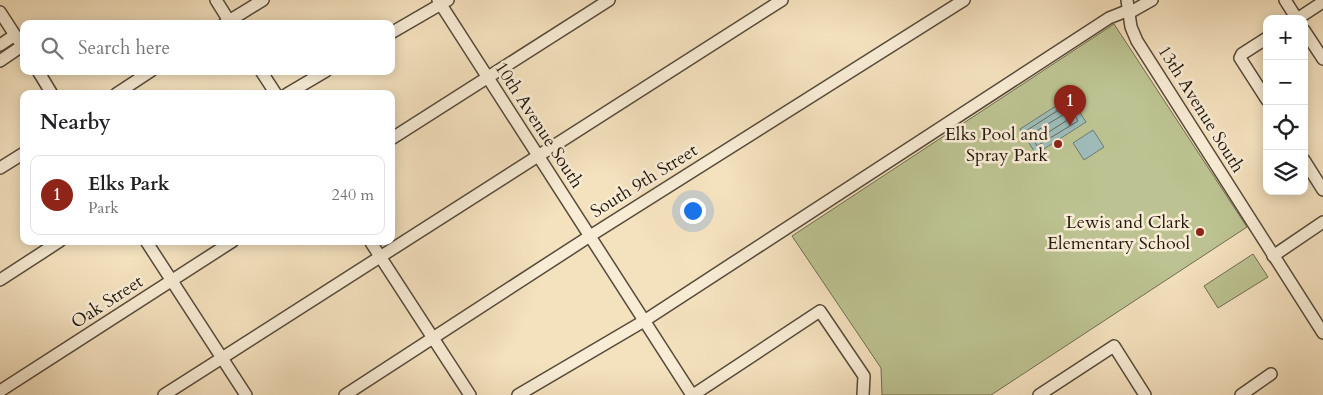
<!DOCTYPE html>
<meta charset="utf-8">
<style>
:root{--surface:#fff;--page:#f2f2f2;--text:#202124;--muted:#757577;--line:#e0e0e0;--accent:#8f2418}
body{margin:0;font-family:Cardo,serif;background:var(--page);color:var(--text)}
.controls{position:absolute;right:15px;top:15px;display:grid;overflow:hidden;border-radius:10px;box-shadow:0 2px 12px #0003}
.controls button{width:45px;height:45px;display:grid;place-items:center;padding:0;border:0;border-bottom:1px solid var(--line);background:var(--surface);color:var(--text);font:25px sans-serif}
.you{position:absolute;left:692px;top:210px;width:18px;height:18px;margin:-12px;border:4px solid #fff;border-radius:50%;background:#1a73e8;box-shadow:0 0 0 8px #1a73e833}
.badge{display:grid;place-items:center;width:32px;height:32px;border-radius:50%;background:var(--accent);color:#fff;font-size:16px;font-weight:700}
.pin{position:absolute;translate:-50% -41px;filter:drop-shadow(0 1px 2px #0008)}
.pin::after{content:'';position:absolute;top:26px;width:18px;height:15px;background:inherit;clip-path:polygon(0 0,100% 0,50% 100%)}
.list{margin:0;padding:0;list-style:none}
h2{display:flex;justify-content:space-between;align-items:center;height:65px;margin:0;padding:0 20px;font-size:21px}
h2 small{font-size:16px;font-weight:400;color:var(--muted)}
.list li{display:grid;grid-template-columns:32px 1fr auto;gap:15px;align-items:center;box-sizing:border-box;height:80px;margin:0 10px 10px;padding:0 10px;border:1px solid var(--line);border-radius:10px}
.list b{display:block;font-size:19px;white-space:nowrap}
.list p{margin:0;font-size:16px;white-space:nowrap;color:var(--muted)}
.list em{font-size:16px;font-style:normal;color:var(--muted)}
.icon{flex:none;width:28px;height:28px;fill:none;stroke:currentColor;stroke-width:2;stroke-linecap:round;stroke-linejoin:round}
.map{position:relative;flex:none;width:1323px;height:395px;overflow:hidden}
.search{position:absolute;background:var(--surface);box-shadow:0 2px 12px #0003;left:20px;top:20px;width:375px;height:55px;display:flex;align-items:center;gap:12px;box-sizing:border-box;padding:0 18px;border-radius:10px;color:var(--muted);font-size:19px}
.panel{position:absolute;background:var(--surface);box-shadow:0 2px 12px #0003;left:20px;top:90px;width:375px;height:155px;border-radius:10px}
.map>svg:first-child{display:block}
</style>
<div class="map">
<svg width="1323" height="395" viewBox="0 0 1323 395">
<rect width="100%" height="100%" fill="#f4e1be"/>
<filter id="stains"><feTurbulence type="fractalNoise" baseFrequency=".004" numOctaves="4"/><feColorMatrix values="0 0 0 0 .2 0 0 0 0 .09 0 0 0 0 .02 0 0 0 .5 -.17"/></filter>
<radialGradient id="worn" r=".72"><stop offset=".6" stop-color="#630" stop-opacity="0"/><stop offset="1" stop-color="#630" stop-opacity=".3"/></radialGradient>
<g fill="#bcc291" stroke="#6f6d50">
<path d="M1114,24L1247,227L991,395H882L881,368L792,236Z"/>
<path d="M1253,254L1268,277L1218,308L1204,286Z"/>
</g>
<g fill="#9ebcb9" stroke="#6c7a75">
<path d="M1070,97L1086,122L1036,154L1020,129Z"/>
<path d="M1093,130L1104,147L1084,160L1073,143Z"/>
</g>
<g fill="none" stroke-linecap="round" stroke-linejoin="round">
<g stroke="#606a64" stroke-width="1">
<path d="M1067,105L1070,106L1078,121L1037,146L1028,130Z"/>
<path d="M1065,114H1068L1069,119L1041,137L1038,136L1037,131Z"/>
</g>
<defs>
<g id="minor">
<path d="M216,0L231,24"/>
<path d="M438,0L692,395"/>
<path d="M1127,0L1131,27L1137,41L1323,333"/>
<path d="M1285,0L1297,19"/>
<path d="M0,12L24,49"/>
<path d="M1129,13L1152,0"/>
<path d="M1297,19L1323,2"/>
<path d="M224,24L263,0"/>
<path d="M1304,30L1323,59"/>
<path d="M391,33L448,0"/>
<path d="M1267,38L1242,54L1240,58L1267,100"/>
<path d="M0,45L15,35"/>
<path d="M0,61L22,46"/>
<path d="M38,71L52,94"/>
<path d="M261,71L276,94"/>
<path d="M116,94L151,71"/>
<path d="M287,94L326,71"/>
<path d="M391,139L609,0"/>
<path d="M1304,160L1323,190"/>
<path d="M0,168L24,153"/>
<path d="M146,241L246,395"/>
<path d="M370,241L470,395"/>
<path d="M1273,256L1323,222"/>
<path d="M0,280L60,241"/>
<path d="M0,391L233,241"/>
<path d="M164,395L782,0"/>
<path d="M345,395L590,236L964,0"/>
<path d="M518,395L644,321L1109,18L1129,10"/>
<path d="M693,395L820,311L864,376L863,395"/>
<path d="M1039,395L1114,346L1145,395"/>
<path d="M1241,395L1271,374"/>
</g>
</defs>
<use href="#minor" stroke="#564a3a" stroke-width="14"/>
<use href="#minor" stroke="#f8ecd5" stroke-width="11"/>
</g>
<g fill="#8f2418" stroke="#f8ecd5" stroke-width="2">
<circle cx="1058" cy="144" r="5"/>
<circle cx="1200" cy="232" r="5"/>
</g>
<g text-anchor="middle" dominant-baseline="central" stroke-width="5" stroke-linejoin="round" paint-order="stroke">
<g font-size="18" fill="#22180e" stroke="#f8ecd5">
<text transform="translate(1201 109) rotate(58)">13th Avenue South</text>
<text transform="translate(539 125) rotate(57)">10th Avenue South</text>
<text transform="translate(644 181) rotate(-32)">South 9th Street</text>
<text transform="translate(107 302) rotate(-33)">Oak Street</text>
</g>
<g font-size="18" fill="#22180e" stroke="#f8ecd5" text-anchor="end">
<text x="1048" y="134">Elks Pool and<tspan x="1048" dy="21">Spray Park</tspan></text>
<text x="1190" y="222">Lewis and Clark<tspan x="1190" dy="21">Elementary School</tspan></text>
</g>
</g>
<rect width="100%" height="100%" filter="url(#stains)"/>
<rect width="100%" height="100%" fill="url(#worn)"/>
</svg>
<div class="controls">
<button>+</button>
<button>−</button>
<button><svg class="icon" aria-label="locate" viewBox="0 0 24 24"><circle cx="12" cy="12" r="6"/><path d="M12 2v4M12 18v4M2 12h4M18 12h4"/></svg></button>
<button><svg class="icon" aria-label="layers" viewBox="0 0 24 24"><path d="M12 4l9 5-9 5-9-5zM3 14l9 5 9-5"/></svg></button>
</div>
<div class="you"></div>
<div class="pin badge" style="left:1070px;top:126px">1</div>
<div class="search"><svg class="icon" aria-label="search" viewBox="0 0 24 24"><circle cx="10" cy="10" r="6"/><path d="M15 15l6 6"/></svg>Search here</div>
<section class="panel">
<h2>Nearby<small></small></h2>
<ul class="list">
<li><span class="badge">1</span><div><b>Elks Park</b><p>Park</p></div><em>240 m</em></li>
</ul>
</section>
</div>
